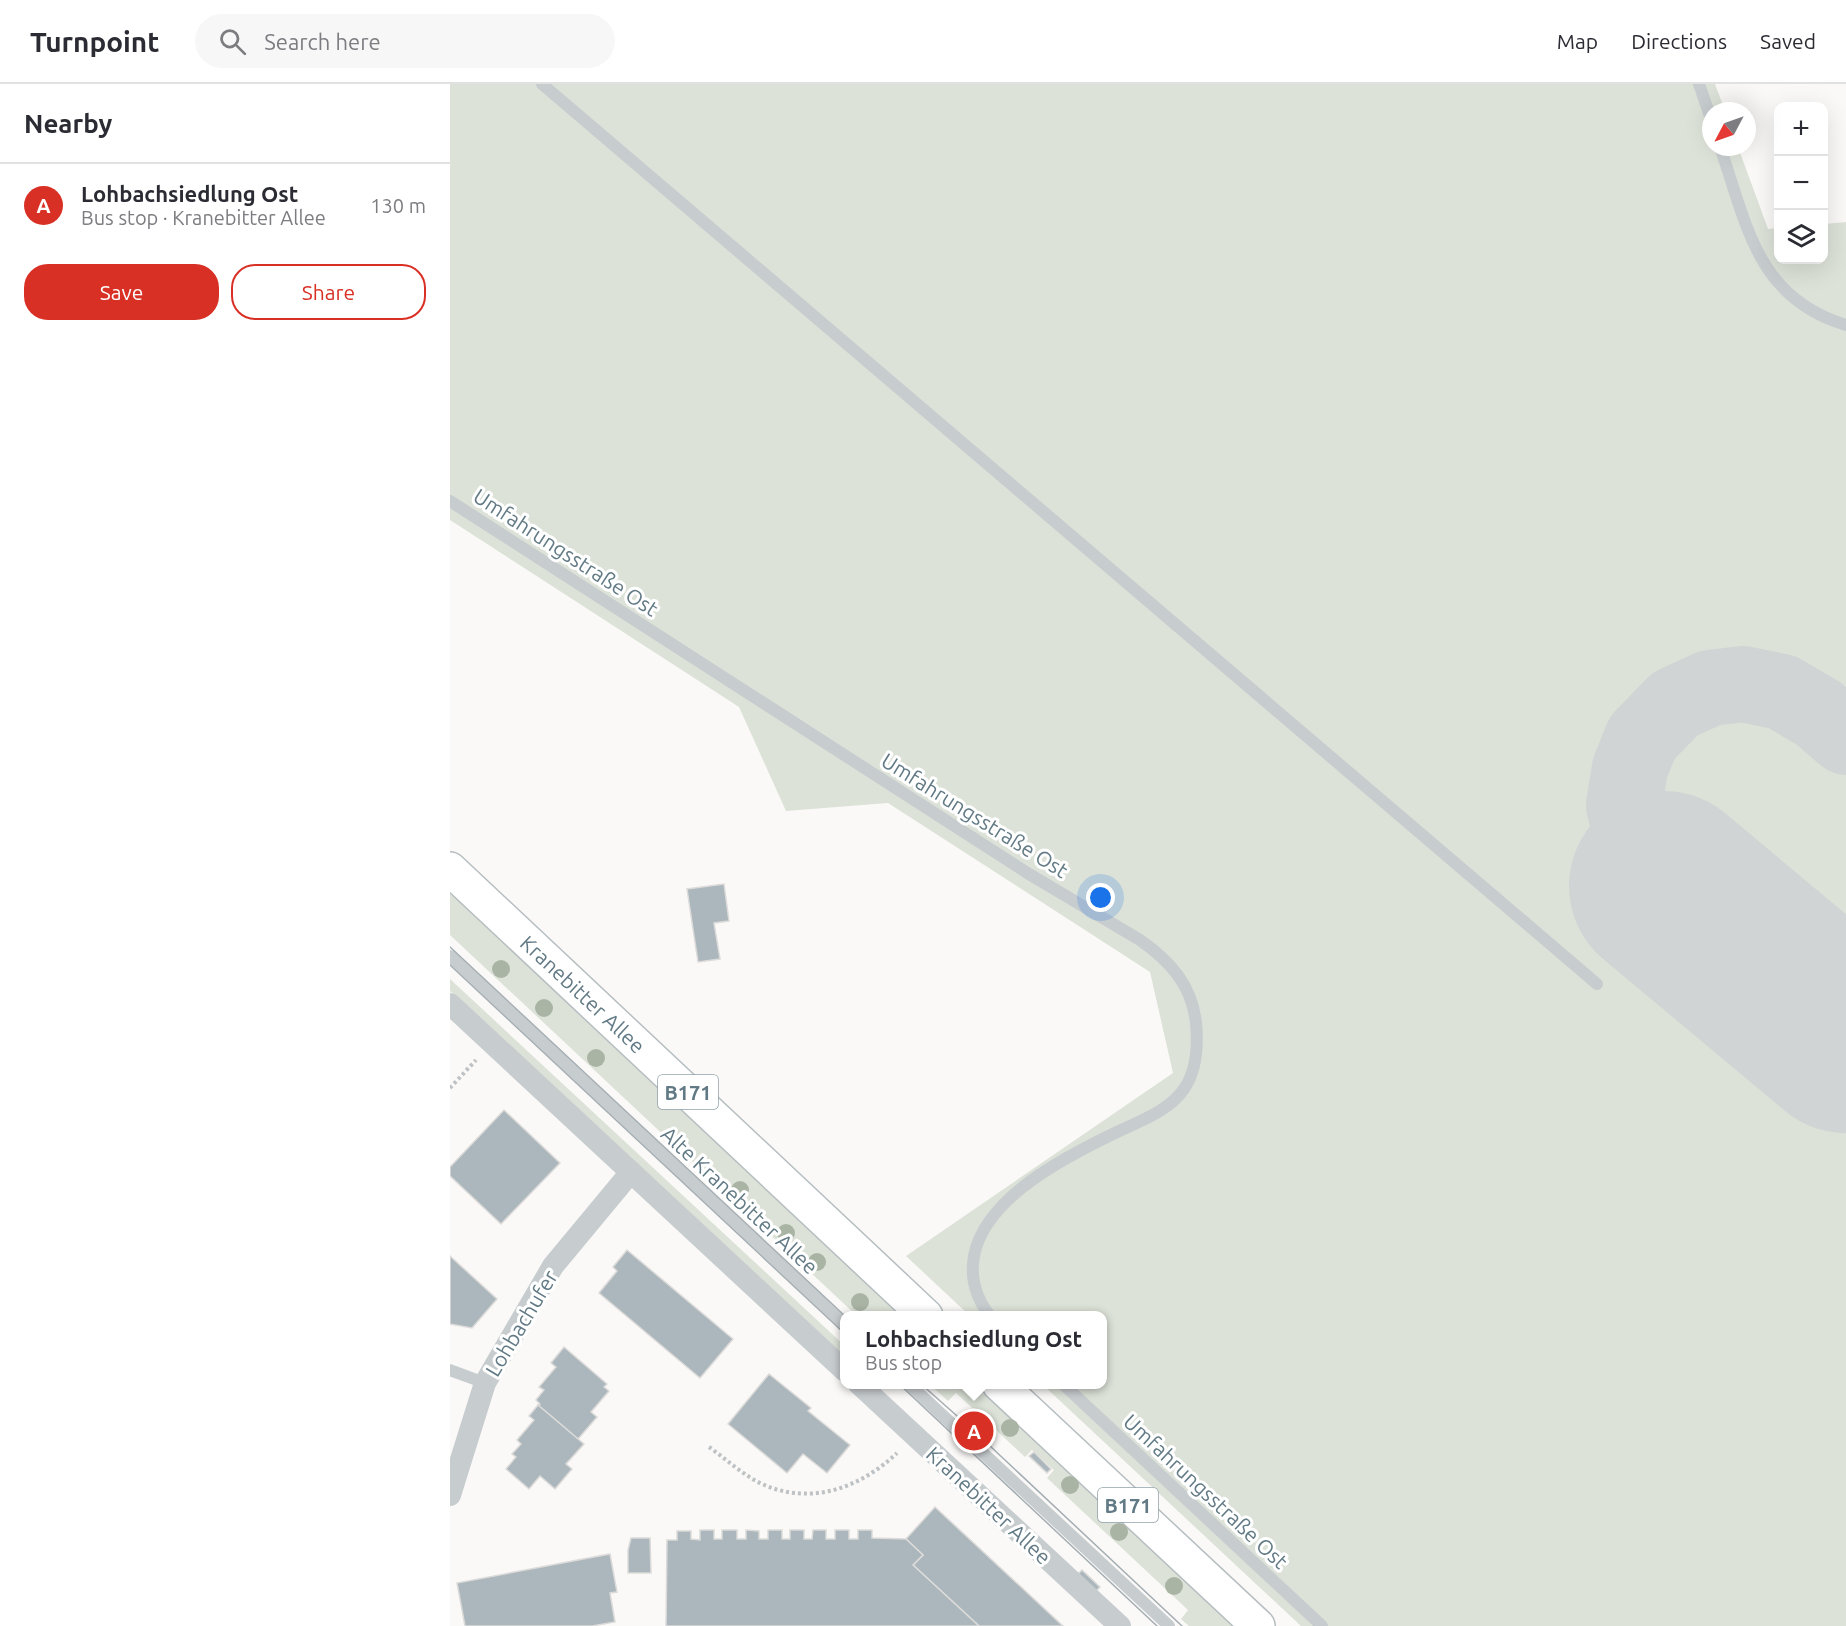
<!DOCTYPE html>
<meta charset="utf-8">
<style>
:root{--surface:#fff;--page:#f7f7f7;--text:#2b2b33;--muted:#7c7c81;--line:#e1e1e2;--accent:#d93025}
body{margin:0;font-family:Ubuntu,sans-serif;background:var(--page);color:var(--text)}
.controls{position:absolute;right:18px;top:18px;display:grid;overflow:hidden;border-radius:12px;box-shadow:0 6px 24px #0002}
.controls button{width:54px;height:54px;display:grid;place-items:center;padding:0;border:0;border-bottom:2px solid var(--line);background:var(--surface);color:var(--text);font:30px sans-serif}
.compass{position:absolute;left:1252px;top:18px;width:54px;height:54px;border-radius:50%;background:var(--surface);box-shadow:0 6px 24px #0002;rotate:229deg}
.you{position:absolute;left:651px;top:814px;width:21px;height:21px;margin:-15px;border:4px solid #fff;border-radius:50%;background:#1a73e8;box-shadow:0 0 0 9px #1a73e833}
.badge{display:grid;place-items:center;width:39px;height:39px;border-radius:50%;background:var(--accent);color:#fff;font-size:20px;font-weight:700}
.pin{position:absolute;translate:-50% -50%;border:3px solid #fff;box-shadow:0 2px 6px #0006}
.popup{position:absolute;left:390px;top:1227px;width:267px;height:78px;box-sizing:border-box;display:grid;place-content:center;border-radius:12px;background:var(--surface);filter:drop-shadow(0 2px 4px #0005);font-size:20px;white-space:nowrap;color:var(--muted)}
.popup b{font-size:22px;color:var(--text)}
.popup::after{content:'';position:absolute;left:50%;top:100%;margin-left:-12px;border:12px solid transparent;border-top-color:var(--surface)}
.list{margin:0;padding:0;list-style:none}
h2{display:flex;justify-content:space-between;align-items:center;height:78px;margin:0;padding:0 24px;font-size:26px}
h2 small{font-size:20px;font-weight:400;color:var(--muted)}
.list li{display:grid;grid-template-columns:39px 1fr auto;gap:18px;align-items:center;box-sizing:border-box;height:84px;padding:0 24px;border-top:2px solid var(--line)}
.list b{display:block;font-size:22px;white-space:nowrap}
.list p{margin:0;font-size:20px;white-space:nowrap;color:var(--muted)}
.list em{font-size:20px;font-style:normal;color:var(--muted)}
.actions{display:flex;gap:12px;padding:18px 24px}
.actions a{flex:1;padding:14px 0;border:2px solid var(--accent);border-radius:24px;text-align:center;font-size:21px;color:var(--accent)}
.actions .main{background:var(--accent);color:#fff}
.icon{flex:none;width:33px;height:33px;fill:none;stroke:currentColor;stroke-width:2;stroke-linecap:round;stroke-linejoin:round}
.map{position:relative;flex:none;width:1396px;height:1542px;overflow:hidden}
header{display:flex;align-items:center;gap:36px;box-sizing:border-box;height:84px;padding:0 30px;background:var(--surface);border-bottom:2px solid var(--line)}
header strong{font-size:28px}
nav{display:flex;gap:33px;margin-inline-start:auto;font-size:21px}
.search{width:420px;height:54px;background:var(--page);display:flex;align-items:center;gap:15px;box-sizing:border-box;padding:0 21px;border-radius:33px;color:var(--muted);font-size:22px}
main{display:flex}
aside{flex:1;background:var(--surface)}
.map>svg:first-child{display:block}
</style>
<header>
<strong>Turnpoint</strong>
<div class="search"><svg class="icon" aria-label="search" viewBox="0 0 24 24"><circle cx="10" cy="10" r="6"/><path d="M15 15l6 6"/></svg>Search here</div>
<nav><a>Map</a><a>Directions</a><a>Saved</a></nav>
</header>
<main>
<aside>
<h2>Nearby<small></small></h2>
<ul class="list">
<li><span class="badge">A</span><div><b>Lohbachsiedlung Ost</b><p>Bus stop · Kranebitter Allee</p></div><em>130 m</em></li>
</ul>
<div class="actions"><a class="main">Save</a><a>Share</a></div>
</aside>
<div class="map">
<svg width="1396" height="1542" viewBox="0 0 1396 1542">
<rect width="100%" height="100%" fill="#faf9f7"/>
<g fill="#dce2d8">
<path d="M0,0H1265L1275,27H1261V63H1288L1318,145L1328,144V176H1374V140L1396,138V1542H851L593,1301L653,1300V1232L519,1231L456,1172L723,989L700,888L438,719L336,727L289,623L0,436Z"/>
<path d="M0,807L454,1231H406L0,851Z"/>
<path d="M0,895L395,1262V1276L0,907Z"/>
<path d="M480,1301H528L786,1542H739L731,1535L738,1526L597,1394L604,1386L582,1366L575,1373L506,1309L498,1317Z"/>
</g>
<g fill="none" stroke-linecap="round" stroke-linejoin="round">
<path stroke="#d0d4d5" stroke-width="76" d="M1214,802L1206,796L1182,757L1174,721L1180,684L1192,654L1225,620L1260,604L1293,600L1332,608L1368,629L1396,653"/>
<path stroke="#d0d4d5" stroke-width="190" d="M1214,802L1396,954"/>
</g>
<g fill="#abb7bc" stroke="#dcdbd9" stroke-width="1.5">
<path d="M274,800L279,837L264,839L270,875L248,878L237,805Z"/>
<path d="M54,1026L110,1079L51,1140L0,1092V1083Z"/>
<path d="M177,1166L283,1255L250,1294L149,1209L167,1187L163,1183Z"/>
<path d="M0,1172L47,1215L22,1244L0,1240Z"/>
<path d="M114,1263L157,1300L154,1303L159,1307L141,1328L147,1333L128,1355L88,1321L90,1320L86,1316L94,1306L89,1303L106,1283L101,1279Z"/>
<path d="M319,1290L361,1324L358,1327L400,1361L377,1389L353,1370L337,1389L278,1340Z"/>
<path d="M88,1321L134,1360L116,1380L122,1385L105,1405L90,1392L79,1405L56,1385L66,1373L62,1370L71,1360L67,1356L84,1336L79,1332Z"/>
<path d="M584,1368L601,1385L597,1389L579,1372Z"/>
<path d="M485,1423L613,1542H529L463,1481L473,1471L456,1455Z"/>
<path d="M250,1446H264V1455H272V1446H287V1455H296V1446L309,1447V1455H318V1446H332V1455H340V1446H354V1455H362L363,1446H376V1455H385V1446H399V1455H408V1446H422V1454L456,1455L473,1471L463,1481L529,1542H216L217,1456H227V1447H241V1455L250,1456Z"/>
<path d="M181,1454H200L201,1489H178V1466Z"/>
<path d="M160,1470L167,1508L160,1509L165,1538L142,1542H15L7,1499Z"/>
<path d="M632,1486L650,1503L646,1507L628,1490Z"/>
</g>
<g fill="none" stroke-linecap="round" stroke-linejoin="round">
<defs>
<g id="primary">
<path d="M0,785L476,1232"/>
<path d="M549,1300L808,1542"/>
</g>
</defs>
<use href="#primary" stroke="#b7bec1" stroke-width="36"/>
<g stroke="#bec2c4" stroke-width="4" stroke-dasharray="3 3" stroke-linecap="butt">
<path d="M0,1004L26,976"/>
<path d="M259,1363C276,1375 293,1391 312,1400C361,1422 410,1404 447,1369"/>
</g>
<g stroke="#c7cccf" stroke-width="12">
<path d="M92,0L1147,900"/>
<path d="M1249,0L1261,35"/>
<path d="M1270,63C1297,140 1306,214 1396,241"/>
<path d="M0,417L579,790L690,856C720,877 742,901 746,939C748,960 747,986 734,1005C719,1027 690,1037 667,1048C617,1072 535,1113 524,1172C520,1194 526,1214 540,1232"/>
<path d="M0,872L395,1241"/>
<path d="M0,1286L35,1299"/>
<path d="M459,1300L719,1542"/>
<path d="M613,1300L872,1542"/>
</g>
<g stroke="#c7cccf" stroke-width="22">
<path d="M0,920L395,1287"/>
<path d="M409,1300L670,1542"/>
<path d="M0,1411L35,1299L103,1182L181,1088"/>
</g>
<use href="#primary" stroke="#fff" stroke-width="33"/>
<g stroke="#a5aeb3" stroke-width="1.5">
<path d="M0,863L395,1232"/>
<path d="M0,881L395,1250"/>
<path d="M449,1300L707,1542"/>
<path d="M471,1300L524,1347L732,1542"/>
</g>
</g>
<g fill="#aab4a5">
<circle cx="51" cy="885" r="9"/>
<circle cx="94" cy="924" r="9"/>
<circle cx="146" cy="974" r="9"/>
<circle cx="290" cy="1106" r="9"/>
<circle cx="336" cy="1149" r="9"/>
<circle cx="367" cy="1178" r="9"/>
<circle cx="410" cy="1218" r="9"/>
<circle cx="560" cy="1344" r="9"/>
<circle cx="620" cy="1401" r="9"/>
<circle cx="669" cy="1448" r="9"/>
<circle cx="724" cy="1502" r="9"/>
</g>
<g text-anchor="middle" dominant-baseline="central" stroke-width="6" stroke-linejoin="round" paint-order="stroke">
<g fill="#fff" stroke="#91a2aa" stroke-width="1.5">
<rect x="208" y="991" width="60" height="34" rx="4.5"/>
<rect x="648" y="1404" width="60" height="34" rx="4.5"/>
</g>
<g font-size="20" font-weight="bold" fill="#627a85">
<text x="238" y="1008">B171</text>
<text x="678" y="1421">B171</text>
</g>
<g font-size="21" fill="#627a85" stroke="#fff">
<text transform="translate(116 468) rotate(33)">Umfahrungsstraße Ost</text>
<text transform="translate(525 731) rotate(32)">Umfahrungsstraße Ost</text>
<text transform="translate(133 910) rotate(43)">Kranebitter Allee</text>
<text transform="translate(290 1116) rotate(43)">Alte Kranebitter Allee</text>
<text transform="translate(71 1239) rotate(-59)">Lohbachufer</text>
<text transform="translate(756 1407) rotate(43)">Umfahrungsstraße Ost</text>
<text transform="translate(539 1421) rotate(43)">Kranebitter Allee</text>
</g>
</g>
</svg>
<div class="controls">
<button>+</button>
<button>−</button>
<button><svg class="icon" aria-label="layers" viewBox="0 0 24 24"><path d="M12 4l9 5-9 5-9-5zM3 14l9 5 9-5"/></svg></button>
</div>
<svg class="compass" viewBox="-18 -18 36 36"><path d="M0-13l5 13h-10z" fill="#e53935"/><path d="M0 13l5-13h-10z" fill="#7c7c81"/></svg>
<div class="you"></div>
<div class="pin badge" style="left:524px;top:1347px">A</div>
<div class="popup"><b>Lohbachsiedlung Ost</b>Bus stop</div>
</div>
</main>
